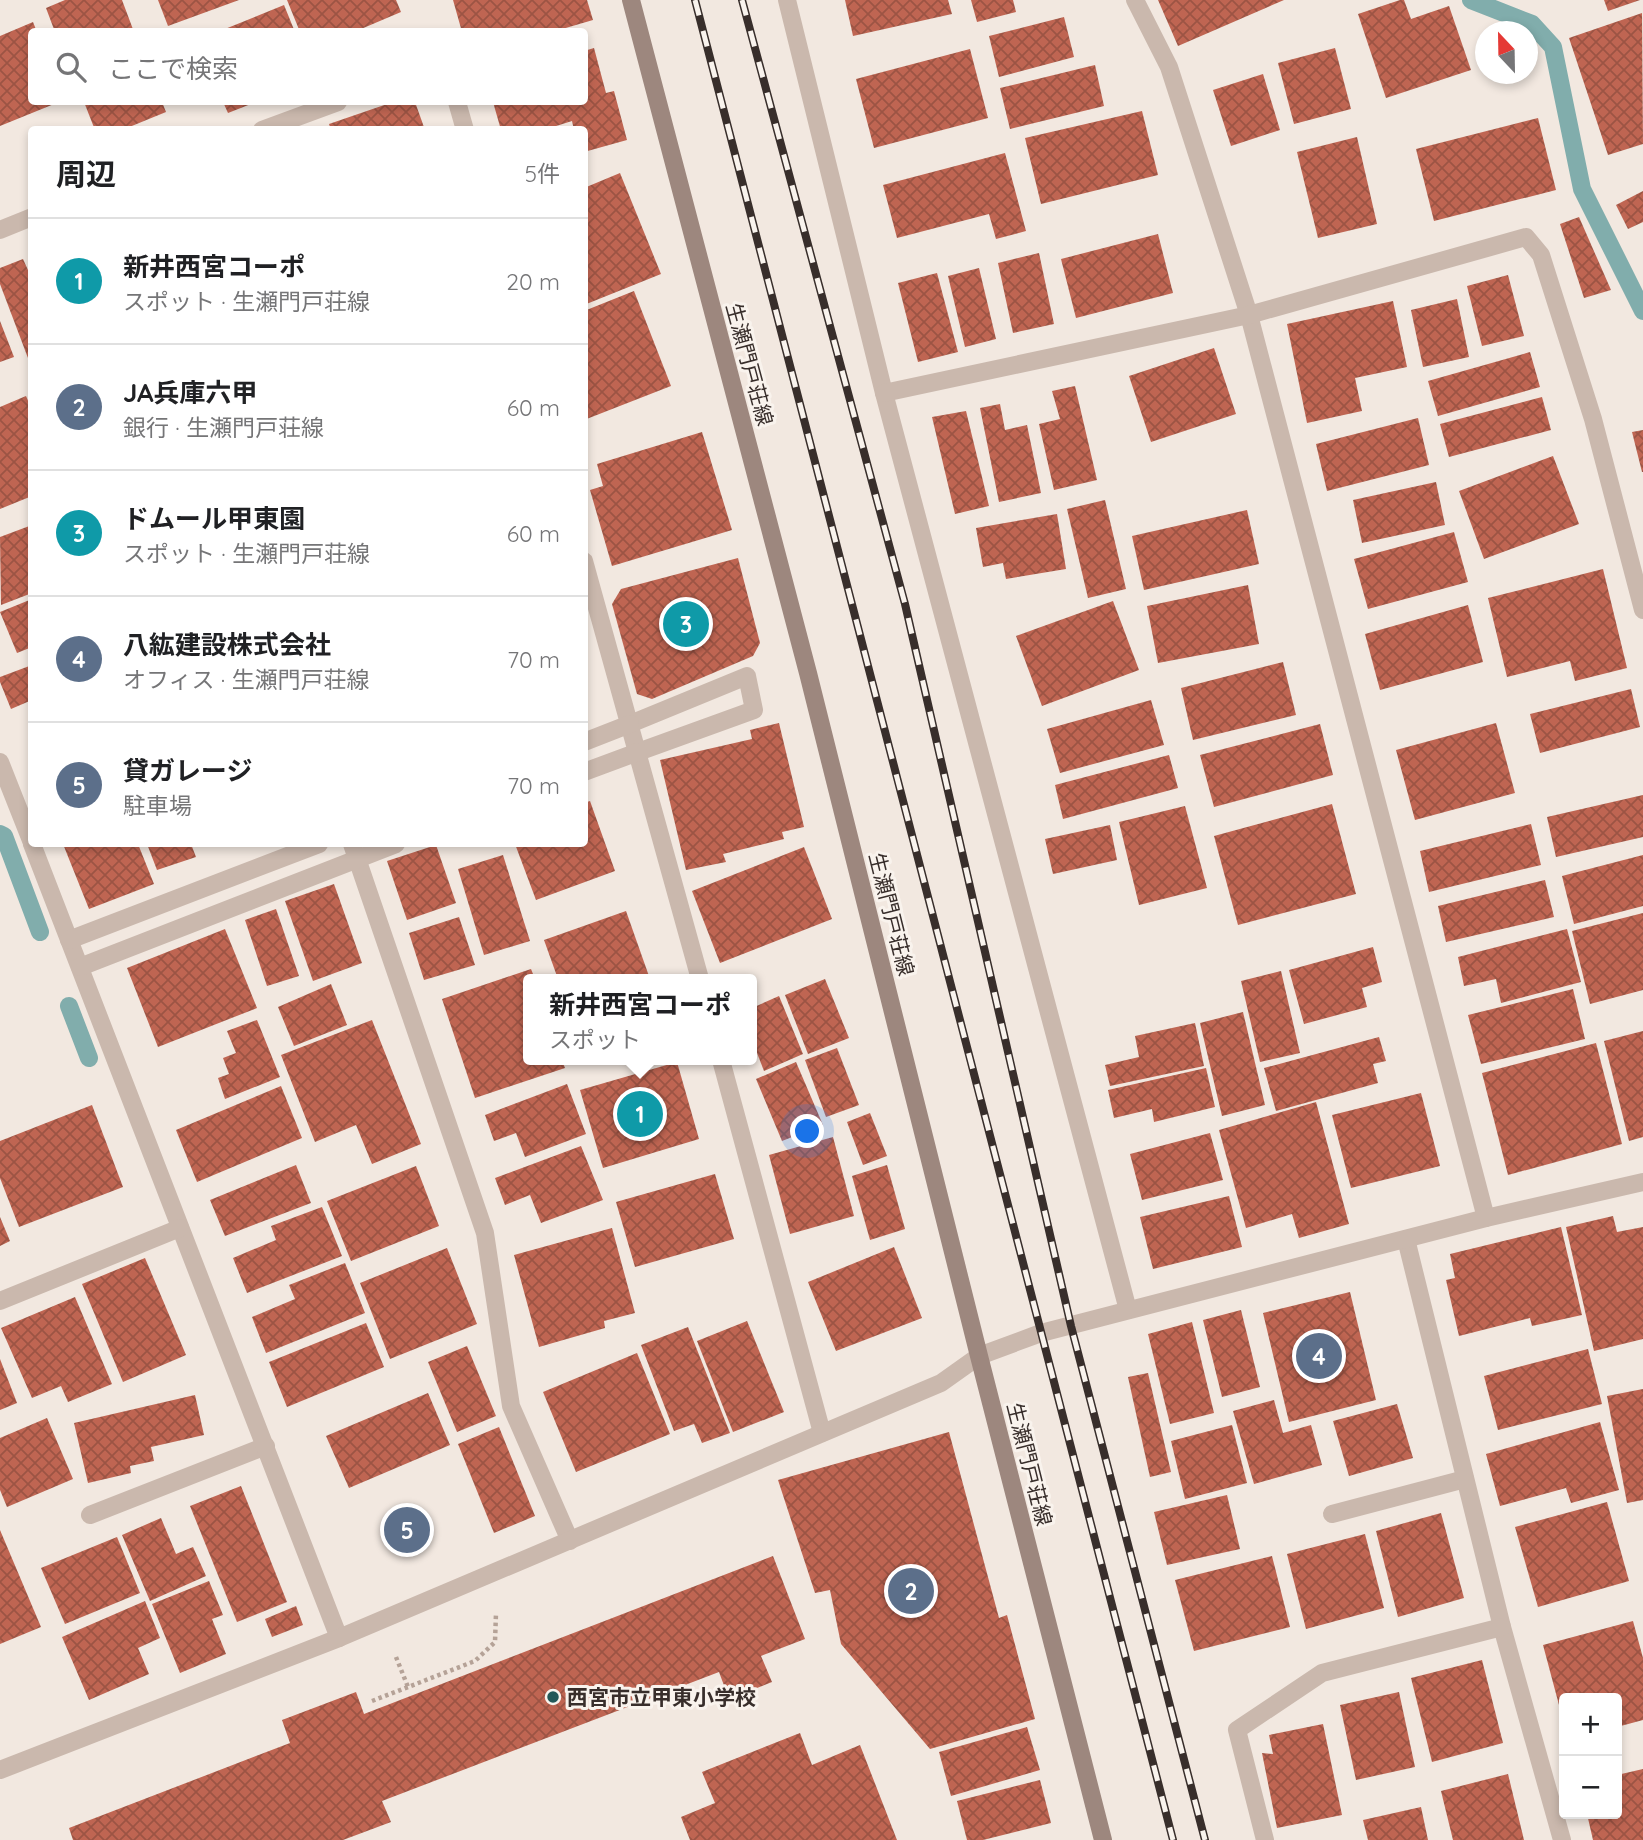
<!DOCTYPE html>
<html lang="ja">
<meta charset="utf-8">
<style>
:root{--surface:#fff;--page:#f2f2f2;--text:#202124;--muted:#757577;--line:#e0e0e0;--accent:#7c3aed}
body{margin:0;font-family:Quicksand,"Noto Sans JP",sans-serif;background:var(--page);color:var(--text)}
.controls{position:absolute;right:21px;bottom:21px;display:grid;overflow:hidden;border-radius:7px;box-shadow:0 4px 10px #0003}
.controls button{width:63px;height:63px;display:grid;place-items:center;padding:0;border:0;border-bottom:2px solid var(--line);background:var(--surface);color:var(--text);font:35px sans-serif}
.compass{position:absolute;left:1475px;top:21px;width:63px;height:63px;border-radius:50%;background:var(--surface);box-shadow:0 4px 10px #0003;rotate:338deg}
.you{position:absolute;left:808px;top:1132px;width:24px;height:24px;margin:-18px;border:5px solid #fff;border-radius:50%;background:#1a73e8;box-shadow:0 0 0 10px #1a73e833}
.badge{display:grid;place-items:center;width:46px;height:46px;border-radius:50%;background:var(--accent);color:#fff;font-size:23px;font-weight:700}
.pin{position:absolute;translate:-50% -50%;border:4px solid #fff;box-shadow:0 2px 7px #0006}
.popup{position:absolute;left:523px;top:974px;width:234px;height:91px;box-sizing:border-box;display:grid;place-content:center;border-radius:7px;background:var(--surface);filter:drop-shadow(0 2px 5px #0005);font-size:23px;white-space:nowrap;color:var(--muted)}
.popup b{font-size:26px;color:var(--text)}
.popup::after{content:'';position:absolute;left:50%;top:100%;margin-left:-14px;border:14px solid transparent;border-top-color:var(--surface)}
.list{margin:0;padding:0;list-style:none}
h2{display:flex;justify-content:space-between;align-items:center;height:91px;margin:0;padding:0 28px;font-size:30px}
h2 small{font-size:23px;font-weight:400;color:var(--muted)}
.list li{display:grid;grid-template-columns:46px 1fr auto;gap:21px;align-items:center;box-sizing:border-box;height:126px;padding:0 28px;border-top:2px solid var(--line)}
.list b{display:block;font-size:26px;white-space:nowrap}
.list p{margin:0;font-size:23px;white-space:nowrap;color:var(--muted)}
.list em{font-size:23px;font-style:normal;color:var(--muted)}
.icon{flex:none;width:38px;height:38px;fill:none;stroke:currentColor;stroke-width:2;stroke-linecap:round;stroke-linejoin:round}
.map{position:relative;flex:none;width:1643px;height:1840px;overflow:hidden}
.search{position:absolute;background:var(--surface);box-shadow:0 4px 10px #0003;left:28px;top:28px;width:560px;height:77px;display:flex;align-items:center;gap:18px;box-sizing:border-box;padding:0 24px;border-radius:7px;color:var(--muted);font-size:26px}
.panel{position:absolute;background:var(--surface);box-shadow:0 4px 10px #0003;left:28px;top:126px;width:560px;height:721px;border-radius:7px}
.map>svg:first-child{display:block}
</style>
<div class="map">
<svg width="1643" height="1840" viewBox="0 0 1643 1840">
<defs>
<pattern id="building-cross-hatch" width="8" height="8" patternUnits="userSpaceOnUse" patternTransform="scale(1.75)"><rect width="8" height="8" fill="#bf6552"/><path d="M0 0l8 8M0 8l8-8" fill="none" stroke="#9c5444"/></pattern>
</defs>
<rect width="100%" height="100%" fill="#f2e8e0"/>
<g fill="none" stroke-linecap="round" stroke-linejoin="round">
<g stroke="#81adac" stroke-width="18">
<path d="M1471,0L1532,24L1553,47L1582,189L1643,311"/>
<path d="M0,834L4,836L40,932"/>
<path d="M69,1006L89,1058"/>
</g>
</g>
<g fill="url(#building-cross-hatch)">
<path d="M65,0H122L134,32H55L46,8Z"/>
<path d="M158,0H239L168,26Z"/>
<path d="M287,0H396L401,12L354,32H300Z"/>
<path d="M453,0H587L593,20L552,32H462Z"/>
<path d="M845,0H948L952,14L853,36Z"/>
<path d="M971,0H1013L1016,12L977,22Z"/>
<path d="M1158,0H1284L1178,46Z"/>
<path d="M1400,0H1404L1411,19L1449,6L1471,70L1386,98L1358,14Z"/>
<path d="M1604,0H1640L1608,11Z"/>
<path d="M284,5L295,32H220V31Z"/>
<path d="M1642,13L1643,144L1608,155L1569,38Z"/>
<path d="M1064,17L1074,57L999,77L989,36Z"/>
<path d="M33,22L37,32H32V102H59L0,126V36Z"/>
<path d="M594,48L606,93L614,91L627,140L584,152V130H574L572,121L553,127L554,130H501L493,102H584V51Z"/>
<path d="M1335,48L1351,109L1294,124L1278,63Z"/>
<path d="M970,49L988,118L874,148L856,79Z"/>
<path d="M1095,65L1104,106L1010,129L1000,88Z"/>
<path d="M1263,74L1280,130L1231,146L1213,90Z"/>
<path d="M84,102H162L166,112L122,130H95Z"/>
<path d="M223,102H256L228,113Z"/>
<path d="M393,102H415L425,130H331L329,124Z"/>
<path d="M1142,111L1158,175L1041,204L1025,138Z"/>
<path d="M1538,118L1556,190L1434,221L1416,149Z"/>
<path d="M1357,137L1377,224L1318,238L1297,152Z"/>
<path d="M1005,153L1026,231L996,239L989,214L897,238L883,185Z"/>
<path d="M620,173L661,274L584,305V188Z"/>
<path d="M1643,191V222L1628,229L1616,205Z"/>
<path d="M1579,217L1611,290L1584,298L1560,224Z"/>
<path d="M1158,234L1173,293L1076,318L1061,259Z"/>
<path d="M1039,253L1054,324L1013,333L998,263Z"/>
<path d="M23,259L32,279L31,366L0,284V268Z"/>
<path d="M979,268L996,339L965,347L948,276Z"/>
<path d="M937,273L958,352L918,362L898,283Z"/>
<path d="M1508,275L1524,336L1482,346L1467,286Z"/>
<path d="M634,291L671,386L584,420V311Z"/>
<path d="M1457,299L1469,357L1423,367L1411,310Z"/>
<path d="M1393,301L1407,367L1355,378L1362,411L1307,423L1287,324Z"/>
<path d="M0,321L14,357L0,362Z"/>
<path d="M1214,348L1236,414L1151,442L1129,376Z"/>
<path d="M1530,352L1540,387L1438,416L1428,381Z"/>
<path d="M1075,386L1097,480L1054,490L1039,424L1060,419L1052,391Z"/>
<path d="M26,396L32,410V496L0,509V407Z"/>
<path d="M1542,397L1551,430L1449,457L1440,424Z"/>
<path d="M1000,404L1005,430L1027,425L1041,493L999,502L980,408Z"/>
<path d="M966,411L989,506L955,514L932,417Z"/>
<path d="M1418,418L1429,465L1327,491L1316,444Z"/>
<path d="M1643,430V472H1642L1632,432Z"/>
<path d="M702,432L732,530L612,566L590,490L603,486L597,464Z"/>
<path d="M1553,456L1579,524L1484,559L1459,491Z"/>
<path d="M1436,482L1445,525L1362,543L1353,500Z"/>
<path d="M1105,500L1126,589L1088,598L1067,509Z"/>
<path d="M1247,510L1259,564L1144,590L1132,536Z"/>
<path d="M1057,514L1066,569L1006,579L1003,563L983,567L976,528Z"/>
<path d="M32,525V593L1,605L0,537Z"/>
<path d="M1454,532L1468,582L1368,609L1354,559Z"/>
<path d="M738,558L760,643L753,656L652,699L637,694L612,604L621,589Z"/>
<path d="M1603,569L1627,668L1575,681L1570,661L1507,677L1488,598Z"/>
<path d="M1248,585L1259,644L1158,663L1147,606Z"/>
<path d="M32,599V647L17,653L0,612Z"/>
<path d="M1113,601L1139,670L1042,706L1016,636Z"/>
<path d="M1468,605L1483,662L1380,690L1365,634Z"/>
<path d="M1283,662L1296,715L1193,740L1181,688Z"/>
<path d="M32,665V700L11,709L0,682V677Z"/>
<path d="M1631,689L1640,727L1540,753L1530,714Z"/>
<path d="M1151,700L1164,745L1060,773L1047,729Z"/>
<path d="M779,723L804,827L782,832L784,839L723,854L726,862L686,870L660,760L752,739L750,730Z"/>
<path d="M1496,723L1515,793L1415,820L1396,750Z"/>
<path d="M1320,724L1333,775L1214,807L1200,755Z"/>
<path d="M1169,755L1178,788L1063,819L1055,785Z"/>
<path d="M1643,795V837L1556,857L1547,817Z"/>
<path d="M590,801L615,871L536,900L515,844H584V803Z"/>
<path d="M1332,804L1356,894L1238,925L1214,836Z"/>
<path d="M1185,806L1207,888L1139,905L1119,822Z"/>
<path d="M1531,824L1541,865L1429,892L1420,851Z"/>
<path d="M1110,825L1117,860L1053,874L1045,839Z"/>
<path d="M63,844H138L154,884L89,909Z"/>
<path d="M147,844H191L196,857L157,870Z"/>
<path d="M436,845L456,903L407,920L387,861Z"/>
<path d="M804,847L832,919L720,963L692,891Z"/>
<path d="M503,855L530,941L484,955L458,869Z"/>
<path d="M1643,855V906L1574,924L1562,876Z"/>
<path d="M1545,880L1554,917L1446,942L1438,906Z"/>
<path d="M334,884L362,963L313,981L285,901Z"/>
<path d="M276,909L299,976L267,986L245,920Z"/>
<path d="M626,911L650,979H558L544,940Z"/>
<path d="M1643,913V990L1590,1004L1572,931Z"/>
<path d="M459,917L475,965L424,980L409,933Z"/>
<path d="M225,929L257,1008L158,1047L127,968Z"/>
<path d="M1567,929L1581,982L1501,1003L1496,979L1464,986L1458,957Z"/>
<path d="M1373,947L1382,982L1362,988L1367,1007L1304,1024L1289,970Z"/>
<path d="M531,969L535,979H528V1060H562L565,1068L475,1098L442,999Z"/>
<path d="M1281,971L1300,1053L1260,1062L1241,981Z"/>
<path d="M825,979L849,1038L808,1054L785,995Z"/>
<path d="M331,984L347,1025L294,1046L278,1007Z"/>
<path d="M1573,989L1585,1039L1481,1064L1468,1015Z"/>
<path d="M779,996L803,1054L764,1071L752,1040V1008Z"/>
<path d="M1243,1012L1265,1105L1222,1116L1200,1023Z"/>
<path d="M257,1020L280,1077L225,1099L218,1078L229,1074L223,1058L236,1053L227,1031Z"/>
<path d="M372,1020L421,1144L372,1164L356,1125L315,1142L281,1055Z"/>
<path d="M1195,1023L1204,1066L1110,1086L1105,1065L1139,1057L1135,1036Z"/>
<path d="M1643,1031V1137L1629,1141L1604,1041Z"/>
<path d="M1379,1037L1386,1061L1373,1064L1378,1083L1276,1111L1264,1068Z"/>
<path d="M1596,1043L1622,1144L1508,1175L1482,1073Z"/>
<path d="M837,1048L859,1105L826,1117L805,1060Z"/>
<path d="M677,1062L699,1139L603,1168L580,1090Z"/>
<path d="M796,1062L823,1125L782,1141L756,1079Z"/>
<path d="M1206,1068L1215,1107L1154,1122L1152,1109L1114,1118L1108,1090Z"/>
<path d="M567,1084L586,1134L525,1157L516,1133L494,1141L485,1115Z"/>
<path d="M281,1086L302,1138L197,1182L176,1130Z"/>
<path d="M1421,1093L1440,1166L1351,1188L1332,1115Z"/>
<path d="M1316,1102L1349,1224L1299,1238L1292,1214L1246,1228L1219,1130Z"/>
<path d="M92,1105L123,1187L19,1227L0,1178V1141Z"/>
<path d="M870,1113L887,1156L863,1165L847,1122Z"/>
<path d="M1210,1133L1223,1180L1142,1200L1130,1154Z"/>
<path d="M833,1137L854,1216L790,1234L769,1155Z"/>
<path d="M581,1146L603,1200L541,1223L530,1195L505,1205L495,1178Z"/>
<path d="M296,1165L311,1203L225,1236L210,1200Z"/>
<path d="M887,1165L905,1229L870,1240L852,1176Z"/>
<path d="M416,1166L439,1226L351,1261L327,1201Z"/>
<path d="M715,1174L734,1239L635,1267L616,1202Z"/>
<path d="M1229,1196L1242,1247L1153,1269L1140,1217Z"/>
<path d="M322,1207L342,1256L247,1293L233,1258L276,1240L271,1226Z"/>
<path d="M1613,1216L1617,1232L1643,1227V1339L1594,1351L1566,1227Z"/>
<path d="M0,1217L10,1241L0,1246Z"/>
<path d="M1561,1227L1582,1315L1532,1326L1530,1318L1459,1336L1446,1280L1455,1278L1450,1254Z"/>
<path d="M612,1228L635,1313L604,1321L605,1328L539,1347L514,1255Z"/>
<path d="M894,1247L922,1318L836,1351L808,1282Z"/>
<path d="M447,1248L477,1324L390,1359L360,1283Z"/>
<path d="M145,1258L186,1355L123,1382L82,1284Z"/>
<path d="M345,1263L365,1313L266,1353L252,1317L295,1299L289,1285Z"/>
<path d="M1350,1292L1376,1400L1289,1422L1263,1313Z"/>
<path d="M75,1297L112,1384L68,1402L61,1386L32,1398L1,1328Z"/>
<path d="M1241,1310L1260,1387L1222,1397L1203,1320Z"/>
<path d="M747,1321L784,1412L733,1432L697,1341Z"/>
<path d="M1192,1322L1214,1413L1170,1424L1148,1334Z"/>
<path d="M366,1323L384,1367L287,1407L269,1362Z"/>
<path d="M688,1327L730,1433L702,1443L694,1424L674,1431L641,1345Z"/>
<path d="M467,1346L496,1416L457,1432L428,1362Z"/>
<path d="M1588,1349L1602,1404L1498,1430L1484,1376Z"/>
<path d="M637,1353L670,1434L576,1472L543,1392Z"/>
<path d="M0,1359L17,1403L0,1410Z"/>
<path d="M1148,1373L1171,1472L1150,1477L1128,1377Z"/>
<path d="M1643,1389V1500L1627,1503L1607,1396Z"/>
<path d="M428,1393L450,1445L349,1488L326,1436Z"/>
<path d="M195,1395L204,1435L151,1447L154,1461L130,1466L131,1473L88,1483L74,1423Z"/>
<path d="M1274,1400L1283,1433L1311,1425L1322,1465L1254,1484L1233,1411Z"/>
<path d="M1397,1404L1413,1458L1349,1476L1333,1421Z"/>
<path d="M47,1418L73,1479L7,1507L0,1490V1438Z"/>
<path d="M1600,1422L1619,1490L1571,1503L1566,1488L1500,1506L1486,1454Z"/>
<path d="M1232,1425L1247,1483L1185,1499L1171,1441Z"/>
<path d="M499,1427L535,1516L494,1533L458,1444Z"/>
<path d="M949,1432L999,1618L1007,1615L1035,1719L930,1749L841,1644L830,1590L815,1593L778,1480Z"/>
<path d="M241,1486L287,1602L237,1622L190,1506Z"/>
<path d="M1227,1495L1240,1549L1167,1565L1154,1512Z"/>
<path d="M1607,1502L1629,1581L1538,1607L1515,1527Z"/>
<path d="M1441,1513L1464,1598L1398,1617L1376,1531Z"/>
<path d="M161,1518L176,1554L193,1547L206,1576L150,1601L122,1535Z"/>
<path d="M0,1530L41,1627L0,1644Z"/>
<path d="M1365,1534L1384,1608L1306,1629L1287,1554Z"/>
<path d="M117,1537L140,1593L65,1624L41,1568Z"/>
<path d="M773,1556L805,1639L761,1656L772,1682L729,1699L719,1672L382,1801L391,1822L343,1840H73L69,1828L290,1743L282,1720L356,1692L364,1714Z"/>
<path d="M1272,1556L1290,1627L1194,1651L1175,1580Z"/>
<path d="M209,1581L223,1615L212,1619L226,1654L180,1673L152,1604Z"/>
<path d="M145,1601L160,1638L138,1648L149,1674L89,1700L62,1637Z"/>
<path d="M296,1606L303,1625L272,1637L265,1619Z"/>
<path d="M1633,1621L1643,1658V1720L1617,1727V1698H1564L1563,1720L1543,1645Z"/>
<path d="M1482,1660L1503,1743L1432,1762L1411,1678Z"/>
<path d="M1399,1692L1415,1767L1356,1780L1340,1705Z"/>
<path d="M1323,1724L1342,1815L1277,1828L1262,1753L1273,1754L1269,1735Z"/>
<path d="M1027,1727L1040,1770L951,1796L939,1752Z"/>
<path d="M800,1733L812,1765L860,1745L897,1840H690L681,1817L715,1803L702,1772Z"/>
<path d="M1643,1769V1840H1593L1587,1814H1617V1775Z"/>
<path d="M1508,1774L1524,1840H1453L1441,1791Z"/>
<path d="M1040,1780L1051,1823L983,1840H967L957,1801Z"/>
<path d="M1421,1807L1428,1840H1368L1363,1820Z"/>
</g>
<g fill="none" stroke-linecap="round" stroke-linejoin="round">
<g stroke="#b5a297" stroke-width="4.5" stroke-dasharray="3.5 3.5" stroke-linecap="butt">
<path d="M396,1657L408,1687"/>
<path d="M372,1701L475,1661L495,1642L496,1613"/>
</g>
<g stroke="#cab8ad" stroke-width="18">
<path d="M630,724L747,676L754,710L638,752"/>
<path d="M1332,1514L1465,1479"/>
<path d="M90,1515L266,1446"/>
</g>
<g stroke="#cab8ad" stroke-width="18">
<path d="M787,0L884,393L1128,1310"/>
<path d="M1135,0L1169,67L1249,315L1486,1218"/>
<path d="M457,102L465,130"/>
<path d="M262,130L338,102"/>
<path d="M0,230L32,217"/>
<path d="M884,393L1249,315L1526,237L1541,255L1593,419L1643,610"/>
<path d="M584,561L700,979"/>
<path d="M584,742L630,724"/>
<path d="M0,762L32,843"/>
<path d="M584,772L638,752"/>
<path d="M32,844L339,1638"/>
<path d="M352,844L485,1233L511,1406L570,1541"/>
<path d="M69,940L319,844"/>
<path d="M80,967L396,844"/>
<path d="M721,1060L822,1433"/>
<path d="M1406,1239L1502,1627L1562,1840"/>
<path d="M0,1301L180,1228"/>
<path d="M0,1770L339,1638L941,1383L979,1356L1041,1333L1486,1218L1643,1182"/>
<path d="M1265,1840L1237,1730L1322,1673L1502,1627"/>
</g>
<path stroke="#9d877e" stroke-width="18" d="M631,0L808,673L979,1356L1103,1840"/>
<defs>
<g id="rail">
<path d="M695,0L1173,1840"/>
<path d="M742,0L905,604L1071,1326L1205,1840"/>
</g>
</defs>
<use href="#rail" stroke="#382e2b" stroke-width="8"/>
<use href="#rail" stroke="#f9f3ed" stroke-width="5" stroke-dasharray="16" stroke-linecap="butt"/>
</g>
<circle fill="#235858" stroke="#f9f3ed" stroke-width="2.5" cx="553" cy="1697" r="7"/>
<g text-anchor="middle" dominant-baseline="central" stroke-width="6" stroke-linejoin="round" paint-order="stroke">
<g font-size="21" fill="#382e2b" stroke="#f9f3ed">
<text transform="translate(750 364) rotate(75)">生瀬門戸荘線</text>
<text transform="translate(892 914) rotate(76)">生瀬門戸荘線</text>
<text transform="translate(1030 1464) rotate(76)">生瀬門戸荘線</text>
</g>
<g font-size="21" font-weight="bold" fill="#382e2b" stroke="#f9f3ed" text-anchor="start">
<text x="567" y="1697">西宮市立甲東小学校</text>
</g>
</g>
</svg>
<div class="controls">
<button>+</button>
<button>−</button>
</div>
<svg class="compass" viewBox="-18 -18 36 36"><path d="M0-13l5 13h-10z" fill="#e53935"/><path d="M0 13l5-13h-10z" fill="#757577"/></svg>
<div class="you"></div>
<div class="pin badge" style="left:640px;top:1114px;background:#0f9aa8">1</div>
<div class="popup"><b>新井西宮コーポ</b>スポット</div>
<div class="pin badge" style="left:911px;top:1591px;background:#5c6f8a">2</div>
<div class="pin badge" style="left:686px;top:624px;background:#0f9aa8">3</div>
<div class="pin badge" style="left:1319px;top:1356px;background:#5c6f8a">4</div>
<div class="pin badge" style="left:407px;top:1530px;background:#5c6f8a">5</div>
<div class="search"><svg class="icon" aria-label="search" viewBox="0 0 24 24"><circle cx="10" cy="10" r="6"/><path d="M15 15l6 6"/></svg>ここで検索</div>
<section class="panel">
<h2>周辺<small>5件</small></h2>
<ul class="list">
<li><span class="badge" style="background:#0f9aa8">1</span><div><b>新井西宮コーポ</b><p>スポット · 生瀬門戸荘線</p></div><em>20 m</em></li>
<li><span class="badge" style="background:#5c6f8a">2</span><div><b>JA兵庫六甲</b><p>銀行 · 生瀬門戸荘線</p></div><em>60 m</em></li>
<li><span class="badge" style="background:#0f9aa8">3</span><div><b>ドムール甲東園</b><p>スポット · 生瀬門戸荘線</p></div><em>60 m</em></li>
<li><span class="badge" style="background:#5c6f8a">4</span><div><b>八紘建設株式会社</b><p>オフィス · 生瀬門戸荘線</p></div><em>70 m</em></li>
<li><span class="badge" style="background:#5c6f8a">5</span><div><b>貸ガレージ</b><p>駐車場</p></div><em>70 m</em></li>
</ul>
</section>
</div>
